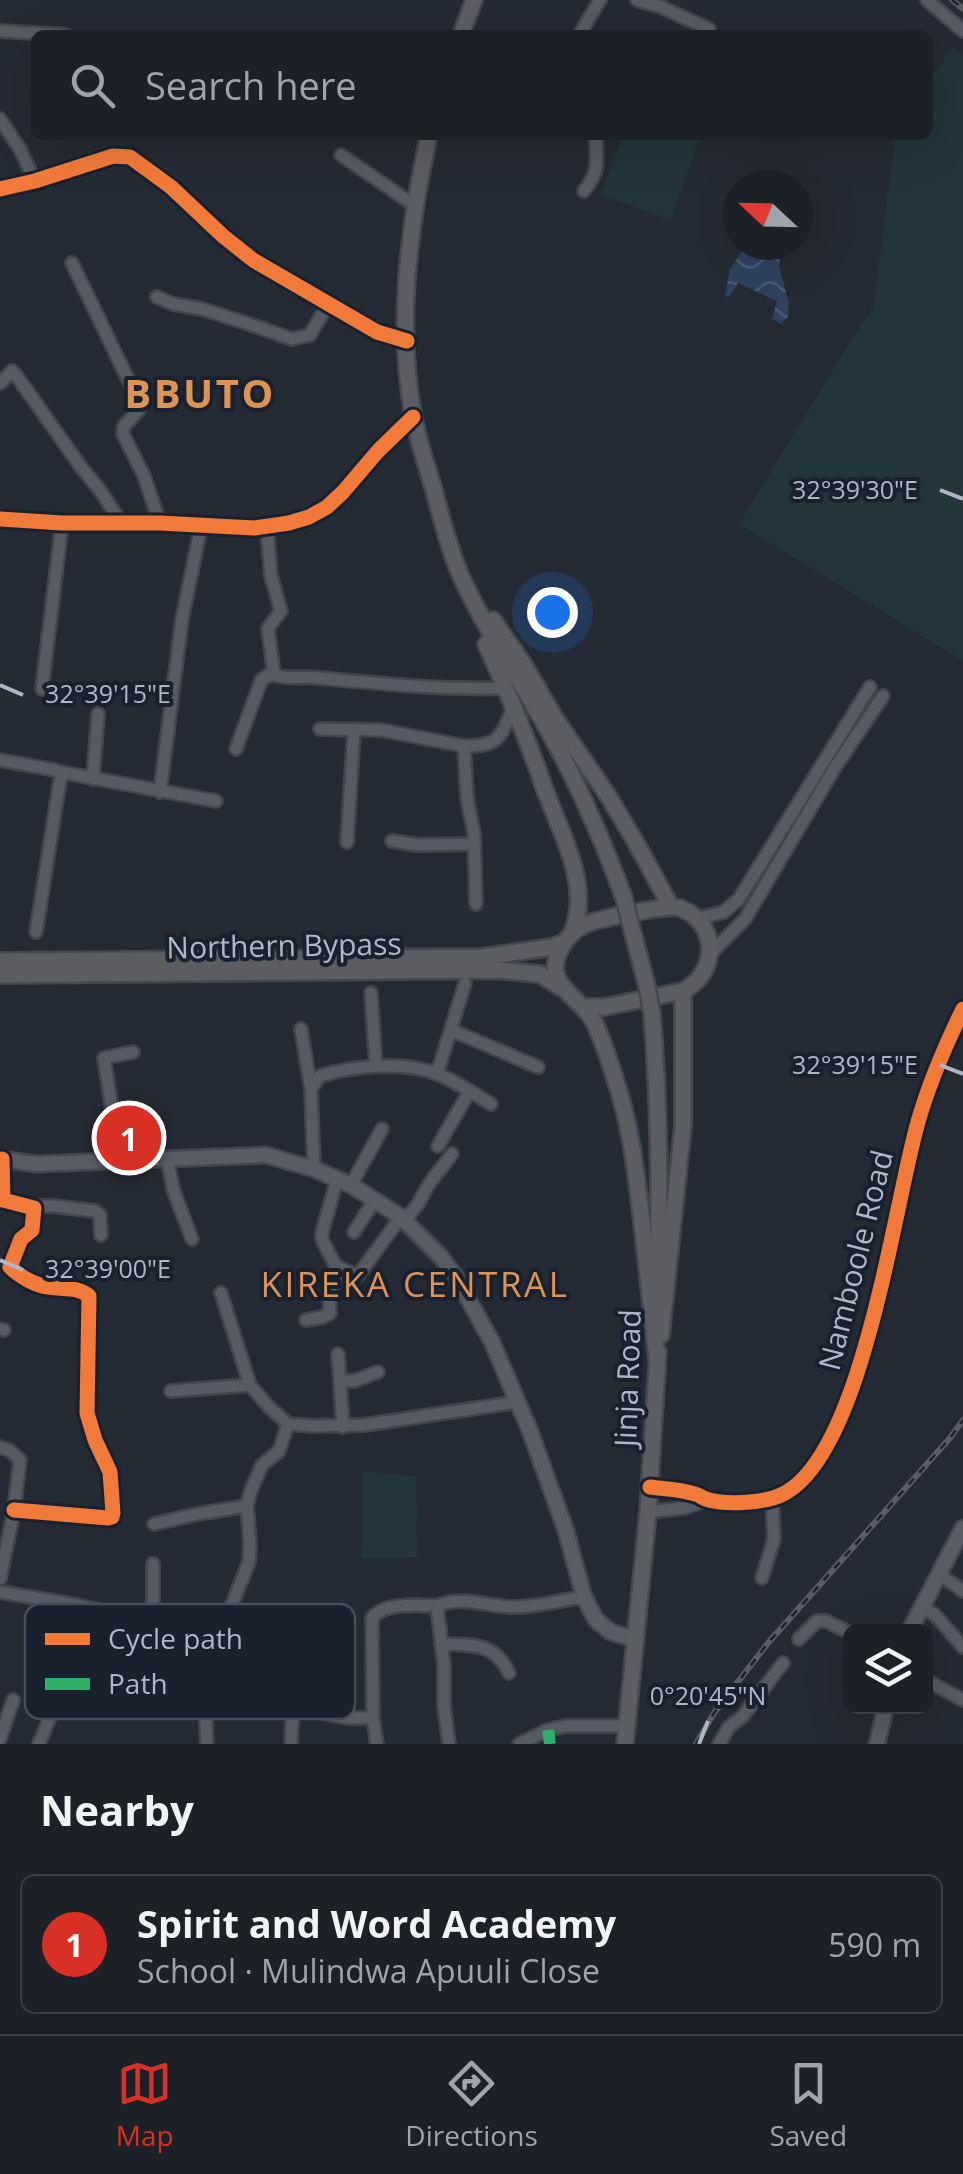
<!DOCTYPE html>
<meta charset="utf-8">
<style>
:root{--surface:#1c2027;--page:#292d33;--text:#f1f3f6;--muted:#a0a3a7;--line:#3a3e44;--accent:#d93025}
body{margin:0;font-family:"Open Sans",sans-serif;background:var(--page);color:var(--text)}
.controls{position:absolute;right:30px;bottom:30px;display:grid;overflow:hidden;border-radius:15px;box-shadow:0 10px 40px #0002}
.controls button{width:90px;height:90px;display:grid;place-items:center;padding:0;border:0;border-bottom:2px solid var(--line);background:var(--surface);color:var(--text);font:50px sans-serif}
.compass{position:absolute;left:723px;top:170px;width:90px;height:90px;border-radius:50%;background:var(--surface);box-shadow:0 10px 40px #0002;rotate:292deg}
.you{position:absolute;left:552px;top:612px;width:35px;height:35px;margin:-25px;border:8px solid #fff;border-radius:50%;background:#1a73e8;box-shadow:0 0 0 15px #1a73e833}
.badge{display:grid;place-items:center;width:65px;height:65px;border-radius:50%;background:var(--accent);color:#fff;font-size:32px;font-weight:700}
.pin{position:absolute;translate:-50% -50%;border:5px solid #fff;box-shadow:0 2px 10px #0006}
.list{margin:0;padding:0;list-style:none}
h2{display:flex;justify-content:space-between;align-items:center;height:130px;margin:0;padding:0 40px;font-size:42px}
h2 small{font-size:32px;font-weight:400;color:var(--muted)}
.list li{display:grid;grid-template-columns:65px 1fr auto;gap:30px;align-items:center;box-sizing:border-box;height:140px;margin:0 20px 20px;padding:0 20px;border:2px solid var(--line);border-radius:15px}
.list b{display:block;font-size:38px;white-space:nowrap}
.list p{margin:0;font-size:32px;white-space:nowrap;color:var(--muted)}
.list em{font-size:32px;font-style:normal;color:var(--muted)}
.icon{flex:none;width:55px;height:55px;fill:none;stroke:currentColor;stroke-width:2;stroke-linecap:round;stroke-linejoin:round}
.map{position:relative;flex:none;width:963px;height:1744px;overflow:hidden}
.search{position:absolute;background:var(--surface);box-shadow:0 10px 40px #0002;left:30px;right:30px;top:30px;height:110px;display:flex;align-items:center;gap:25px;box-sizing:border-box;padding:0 35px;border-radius:15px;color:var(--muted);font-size:38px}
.sheet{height:290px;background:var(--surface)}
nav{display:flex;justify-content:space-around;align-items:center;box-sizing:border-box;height:140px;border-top:2px solid var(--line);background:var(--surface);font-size:28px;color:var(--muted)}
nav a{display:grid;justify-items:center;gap:5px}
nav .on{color:var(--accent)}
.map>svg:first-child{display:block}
</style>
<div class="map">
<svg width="963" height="1744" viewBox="0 0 963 1744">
<defs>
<pattern id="water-waves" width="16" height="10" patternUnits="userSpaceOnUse" patternTransform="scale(2.5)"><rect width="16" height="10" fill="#2e415d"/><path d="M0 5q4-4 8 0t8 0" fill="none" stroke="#4a5a73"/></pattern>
</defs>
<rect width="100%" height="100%" fill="#252b34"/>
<g fill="#22363b">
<path d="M952,47L963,56V661L739,524L851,340L873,308L895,139L897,135H928V85Z"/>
<path d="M623,135H701L670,220L601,195Z"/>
<path d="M362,1471L416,1476L417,1557L361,1559Z"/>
</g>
<path fill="url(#water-waves)" d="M743,245H781L779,266L789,303L788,317L781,324L772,319L777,301L738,283L729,297L725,296L730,269L743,250Z"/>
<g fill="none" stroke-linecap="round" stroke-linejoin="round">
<defs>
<g id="minor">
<path d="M637,0L661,7L709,29"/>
<path d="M927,0L963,31"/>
<path d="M0,31L65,35"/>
<path d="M579,35L600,0"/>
<path d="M0,119L20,149L35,181"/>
<path d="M341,155L414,205"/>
<path d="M0,189L35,181L113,156L130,157L171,187L223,236L253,260L377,332L407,341"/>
<path d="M584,191C599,172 597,163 596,140"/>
<path d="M72,263L137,398L139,410L124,426L123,434L144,476L160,523"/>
<path d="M157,297L173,304L202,309L246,323L292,339L310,335L329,303"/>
<path d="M0,383L12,371L16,375L81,467L102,493L121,523"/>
<path d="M0,519L62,523H160L254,528L289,523L309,517L327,507L343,492L378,451L413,417"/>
<path d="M267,527L271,576L281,611L268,628L274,675C289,680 305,676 320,678C383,684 444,690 507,688"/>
<path d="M42,689L62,523"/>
<path d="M320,729L381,730L464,746"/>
<path d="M236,749L261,681L266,676L274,675"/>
<path d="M0,760L55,770L61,774L36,932"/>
<path d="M60,772L216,801"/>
<path d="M93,779L98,714"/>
<path d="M160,792L182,619L201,526"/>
<path d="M392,841L418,845L474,844"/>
<path d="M347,842L354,730"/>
<path d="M476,904L474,834L467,798L464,746C500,747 501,736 514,706"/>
<path d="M696,919L724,912L739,899L870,687"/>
<path d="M711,953L745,919L834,769L883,696"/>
<path d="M371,993L376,1066"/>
<path d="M301,1029L311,1089"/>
<path d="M451,1030L538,1067"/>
<path d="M437,1074L465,983"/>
<path d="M438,1146L469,1092"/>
<path d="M2,1159L3,1200L34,1208L32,1230L21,1239L10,1267C20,1277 35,1285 48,1287C63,1290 77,1286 89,1296L87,1413L95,1440L110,1472L113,1513L112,1517L108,1518L14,1510"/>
<path d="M167,1159L174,1192L192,1239"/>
<path d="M120,1160L104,1058L133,1052"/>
<path d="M314,1169L311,1089L320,1076C352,1066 396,1062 429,1071C448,1076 474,1094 491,1104"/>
<path d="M351,1185L382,1129"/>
<path d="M32,1206H53L95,1211L100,1215L101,1235"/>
<path d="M405,1220L418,1204L429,1184L452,1154"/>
<path d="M354,1232L375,1199"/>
<path d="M336,1266L353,1274H359L401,1217"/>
<path d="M221,1293L250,1385"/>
<path d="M306,1320L323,1317L330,1313L329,1294L338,1271L322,1239V1233L337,1179"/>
<path d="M0,1329L4,1330"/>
<path d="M338,1354L343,1427"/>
<path d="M340,1381H354L378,1372"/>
<path d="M171,1391L250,1385L268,1406L288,1424L313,1426L364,1425L518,1402"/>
<path d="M0,1447L9,1450L20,1460L14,1510L0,1579"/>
<path d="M650,1487C664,1489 681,1489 695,1494C700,1495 703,1499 709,1500C728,1505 766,1503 783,1494C863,1454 894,1205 918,1122C929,1083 945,1046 963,1009"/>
<path d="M648,1512L684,1508L707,1500"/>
<path d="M154,1524L197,1514L247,1506"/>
<path d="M938,1573L963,1591"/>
<path d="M762,1578L774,1539L772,1498"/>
<path d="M0,1592L77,1605L171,1628L223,1627L249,1562L250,1544L247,1506L251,1490L262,1465L279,1451L288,1424"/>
<path d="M921,1606L935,1615L963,1647"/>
<path d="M150,1622L153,1601V1564"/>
<path d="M223,1627L242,1631L245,1635L246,1664"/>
<path d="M799,1639L817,1621H826L850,1633"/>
<path d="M441,1644C471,1645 495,1642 509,1673"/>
<path d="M105,1670L123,1615"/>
<path d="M926,1680L963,1700"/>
<path d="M204,1686L207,1744"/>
<path d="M0,1739L13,1700"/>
<path d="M39,1744L57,1700L87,1608"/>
<path d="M291,1744L293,1707L348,1718H373"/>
<path d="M377,1744L373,1718L372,1618C384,1602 418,1605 437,1606"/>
<path d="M449,1744L444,1706V1665L437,1606C459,1595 487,1606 510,1607C535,1608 560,1600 584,1597"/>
<path d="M519,1744L548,1730L566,1726H627"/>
<path d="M719,1744L729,1727L742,1717L783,1663"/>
</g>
<g id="major">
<path d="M0,1159L36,1164L266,1155L314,1169L351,1185L401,1217L442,1258L457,1279L492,1342L530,1431L566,1531L584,1597L596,1620L611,1632L627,1637L636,1642"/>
<path d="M909,1632L963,1528"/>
<path d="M877,1744L886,1706"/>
</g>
<g id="highway">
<path d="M461,35L474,0"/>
<path d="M429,135C409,224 396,323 413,414C417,438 426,463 433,487C441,516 448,546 460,574C486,632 523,683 553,739C581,790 604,844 624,898"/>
<path d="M493,620L524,665L556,720L607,794L635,841L670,905"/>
<path d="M486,644C509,694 527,738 545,790C561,834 592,886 572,933"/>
<path d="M631,926L647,986"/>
<path d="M0,961L483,957L552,947L563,943"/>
<path d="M0,975L498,970L540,974L560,987"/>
<path d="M585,1007H604L683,991C719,972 719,923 680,908C669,904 597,919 584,925C576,928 566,939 562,946C539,985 581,996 594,1022C603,1040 609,1060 615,1079C631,1125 636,1174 642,1222C647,1267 652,1313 657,1358"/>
<path d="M652,1014C660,1109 660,1203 658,1299"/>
<path d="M661,1335L683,1126V991"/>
<path d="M625,1744L648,1512L658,1352"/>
</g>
</defs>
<use href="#minor" stroke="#41464d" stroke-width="16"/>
<use href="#major" stroke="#424851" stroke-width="19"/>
<use href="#highway" stroke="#424750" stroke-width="20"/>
<use href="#minor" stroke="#565a62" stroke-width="11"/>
<use href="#major" stroke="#585c65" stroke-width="14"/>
<use href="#highway" stroke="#5b5d62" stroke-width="15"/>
<defs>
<g id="rail">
<path d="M952,0L963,9"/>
<path d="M696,1744L714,1713L768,1643L950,1438L963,1420"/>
</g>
</defs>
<use href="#rail" stroke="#595d66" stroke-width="6"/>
<use href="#rail" stroke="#19212f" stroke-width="2.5" stroke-dasharray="8" stroke-linecap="butt"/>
<defs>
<g id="highway-bridge">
<path d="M624,898L631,926"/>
<path d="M647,986L652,1014"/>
</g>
</defs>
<use href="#highway-bridge" stroke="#424750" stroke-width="20" stroke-linecap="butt"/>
<use href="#highway-bridge" stroke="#5b5d62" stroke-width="15"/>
<path stroke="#2db169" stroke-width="12" stroke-dasharray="25 12" stroke-linecap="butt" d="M548,1730L550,1744"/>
<defs>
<g id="cycleway">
<path d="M0,189L35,181L113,156L130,157L171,187L223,236L253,260L377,332L407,341"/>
<path d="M0,519L62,523H160L254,528L289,523L309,517L327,507L343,492L378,451L413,417"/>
<path d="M2,1159L3,1200L34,1208L32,1230L21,1239L10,1267C20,1277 35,1285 48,1287C63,1290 77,1286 89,1296L87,1413L95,1440L110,1472L113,1513L112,1517L108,1518L14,1510"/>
<path d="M650,1487C664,1489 681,1489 695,1494C700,1495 703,1499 709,1500C728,1505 766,1503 783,1494C863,1454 894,1205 918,1122C929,1083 945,1046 963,1009"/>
</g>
</defs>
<use href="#cycleway" stroke="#19212f" stroke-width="21"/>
<use href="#cycleway" stroke="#f17a3a" stroke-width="15"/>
</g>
<path fill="none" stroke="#aeb7c7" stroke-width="4" d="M940,490L963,499M0,685L23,695M940,1065L963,1074M0,1260L23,1270M699,1744L708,1721"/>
<g text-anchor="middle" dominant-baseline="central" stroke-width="8" stroke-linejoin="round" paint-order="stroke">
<g font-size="30" fill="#aeb7c7" stroke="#19212f">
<text transform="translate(284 945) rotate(-1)">Northern Bypass</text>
<text transform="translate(855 1260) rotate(-76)">Namboole Road</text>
<text transform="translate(627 1378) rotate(-88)">Jinja Road</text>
</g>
<g font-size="35" letter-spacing="2.5" fill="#dc9354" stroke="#19212f">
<text x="415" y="1283">KIREKA CENTRAL</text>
</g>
<g font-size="40" font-weight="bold" letter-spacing="2.5" fill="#dc9354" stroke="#19212f">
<text x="200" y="392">BBUTO</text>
</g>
</g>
<rect x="25" y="1604" width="330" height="115" rx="15" fill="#19212f" stroke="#464e5d" stroke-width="2.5"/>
<rect x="45" y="1633" width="45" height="12" fill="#f17a3a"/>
<rect x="45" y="1678" width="45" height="12" fill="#2db169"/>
<g font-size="28" fill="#aeb7c7">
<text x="108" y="1649">Cycle path</text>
<text x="108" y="1694">Path</text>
</g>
<g font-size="25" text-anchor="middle" fill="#aeb7c7" stroke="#19212f" stroke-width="8" stroke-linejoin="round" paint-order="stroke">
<text x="855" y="499">32°39'30"E</text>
<text x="108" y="703">32°39'15"E</text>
<text x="855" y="1074">32°39'15"E</text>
<text x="108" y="1278">32°39'00"E</text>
<text x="708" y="1705">0°20'45"N</text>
</g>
</svg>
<div class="controls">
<button><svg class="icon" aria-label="layers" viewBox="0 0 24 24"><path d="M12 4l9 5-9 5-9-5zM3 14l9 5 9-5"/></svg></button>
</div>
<svg class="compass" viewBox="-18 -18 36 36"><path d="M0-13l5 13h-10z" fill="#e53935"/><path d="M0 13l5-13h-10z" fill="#a0a3a7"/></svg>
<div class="you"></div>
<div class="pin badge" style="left:129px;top:1138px">1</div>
<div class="search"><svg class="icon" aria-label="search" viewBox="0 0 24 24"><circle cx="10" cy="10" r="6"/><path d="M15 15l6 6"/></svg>Search here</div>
</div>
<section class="sheet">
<h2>Nearby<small></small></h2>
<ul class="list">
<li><span class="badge">1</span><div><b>Spirit and Word Academy</b><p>School · Mulindwa Apuuli Close</p></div><em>590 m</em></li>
</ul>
</section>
<nav>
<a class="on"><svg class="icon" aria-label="map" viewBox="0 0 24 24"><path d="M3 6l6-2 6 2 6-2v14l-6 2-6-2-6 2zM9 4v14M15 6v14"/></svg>Map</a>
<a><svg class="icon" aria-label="directions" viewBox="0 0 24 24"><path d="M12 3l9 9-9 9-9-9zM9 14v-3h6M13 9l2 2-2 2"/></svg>Directions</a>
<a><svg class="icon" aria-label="saved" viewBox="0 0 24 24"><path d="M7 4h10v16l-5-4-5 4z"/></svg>Saved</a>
</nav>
